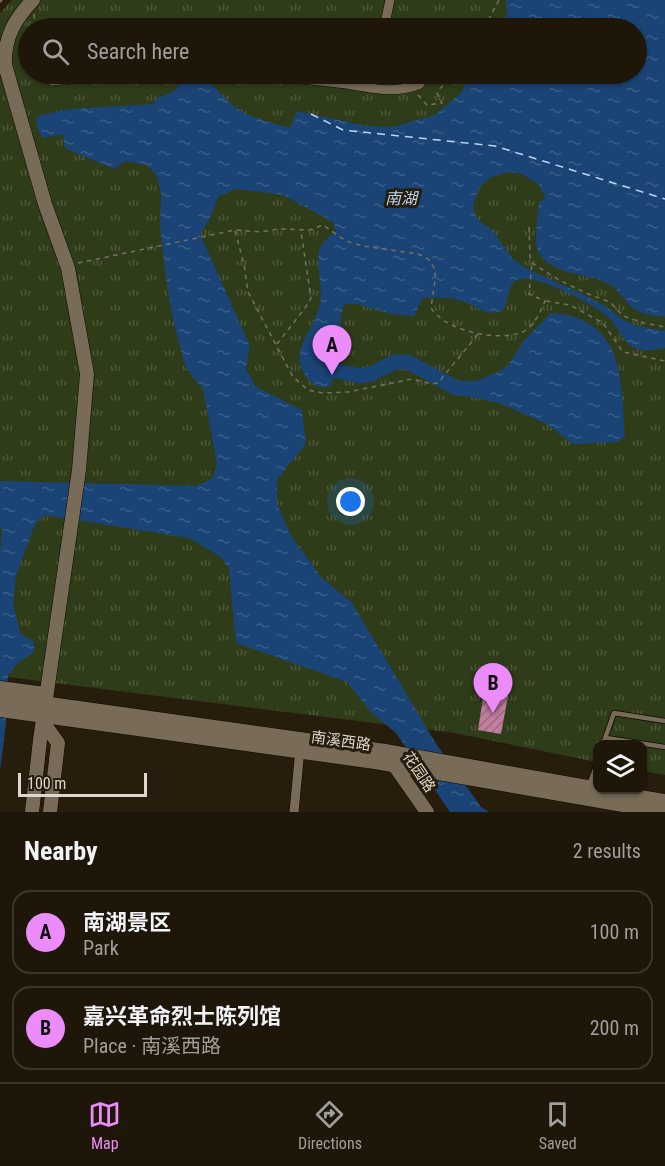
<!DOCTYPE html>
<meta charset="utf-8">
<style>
:root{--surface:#1d1609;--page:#2a2317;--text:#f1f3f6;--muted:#a09f9c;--line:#3b352a;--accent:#ec8cfa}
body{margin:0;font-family:"Roboto Condensed","Noto Sans SC",sans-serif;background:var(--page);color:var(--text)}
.controls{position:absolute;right:18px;bottom:18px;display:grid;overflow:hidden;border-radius:12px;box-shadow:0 2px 4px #0004}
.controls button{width:54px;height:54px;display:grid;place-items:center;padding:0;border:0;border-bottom:2px solid var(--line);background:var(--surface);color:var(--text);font:30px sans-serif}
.scale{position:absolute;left:18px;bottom:15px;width:129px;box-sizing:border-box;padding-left:6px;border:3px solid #ded7cd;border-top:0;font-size:16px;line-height:21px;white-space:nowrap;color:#ded7cd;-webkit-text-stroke:4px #271d0c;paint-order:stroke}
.you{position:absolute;left:351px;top:502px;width:21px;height:21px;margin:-15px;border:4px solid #fff;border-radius:50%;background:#1a73e8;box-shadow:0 0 0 9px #1a73e833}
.badge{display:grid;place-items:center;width:39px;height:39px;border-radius:50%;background:var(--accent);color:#111;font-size:20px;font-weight:700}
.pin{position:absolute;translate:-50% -50px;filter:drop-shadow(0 2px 3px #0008)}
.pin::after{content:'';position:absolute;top:32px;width:21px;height:18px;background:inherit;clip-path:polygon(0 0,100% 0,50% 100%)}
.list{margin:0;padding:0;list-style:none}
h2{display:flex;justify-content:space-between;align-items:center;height:78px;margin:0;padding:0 24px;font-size:26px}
h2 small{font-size:20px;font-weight:400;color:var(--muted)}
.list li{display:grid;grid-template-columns:39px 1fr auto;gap:18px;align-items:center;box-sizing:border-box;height:84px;margin:0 12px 12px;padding:0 12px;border:2px solid var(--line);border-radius:18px}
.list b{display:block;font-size:22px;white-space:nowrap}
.list p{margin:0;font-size:20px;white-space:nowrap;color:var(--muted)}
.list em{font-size:20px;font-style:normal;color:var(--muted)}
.icon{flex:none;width:33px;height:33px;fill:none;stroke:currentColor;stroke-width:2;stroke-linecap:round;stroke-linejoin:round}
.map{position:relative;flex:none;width:665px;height:812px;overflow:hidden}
.search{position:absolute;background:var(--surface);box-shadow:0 2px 4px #0004;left:18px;right:18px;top:18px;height:66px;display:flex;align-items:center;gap:15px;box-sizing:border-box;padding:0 21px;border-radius:33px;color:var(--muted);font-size:22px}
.sheet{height:270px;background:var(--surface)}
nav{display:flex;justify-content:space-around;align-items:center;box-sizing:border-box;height:84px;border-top:2px solid var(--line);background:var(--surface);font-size:16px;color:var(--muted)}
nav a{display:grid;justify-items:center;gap:3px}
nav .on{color:var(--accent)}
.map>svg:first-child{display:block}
</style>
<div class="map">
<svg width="665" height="812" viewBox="0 0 665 812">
<defs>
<pattern id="park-tufts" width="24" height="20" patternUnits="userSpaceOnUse" patternTransform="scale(1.5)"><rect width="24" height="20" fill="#2f3c19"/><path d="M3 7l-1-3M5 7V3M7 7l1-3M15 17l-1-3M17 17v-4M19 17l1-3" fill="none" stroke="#4d5739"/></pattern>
<pattern id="water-ripples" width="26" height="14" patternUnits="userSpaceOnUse" patternTransform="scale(1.5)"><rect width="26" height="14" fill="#194475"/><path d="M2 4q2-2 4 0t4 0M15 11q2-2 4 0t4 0" fill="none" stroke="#3a5e87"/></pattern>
<pattern id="building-hatch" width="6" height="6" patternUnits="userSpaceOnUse" patternTransform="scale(1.5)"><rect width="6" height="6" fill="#c37d9f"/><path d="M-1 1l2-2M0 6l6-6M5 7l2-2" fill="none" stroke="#9d6b82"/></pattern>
</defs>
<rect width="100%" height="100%" fill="#271d0c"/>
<path fill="url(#park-tufts)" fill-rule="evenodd" d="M12,0H665V775L643,771L642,744H598L597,762L454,733L0,676V13ZM28,28H636V74H28Z"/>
<g fill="url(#water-ripples)">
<path d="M506,0H665V317C655,316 643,315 634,309C624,302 619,289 607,283C588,273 549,275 538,251C533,240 539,214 539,201L544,200L545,197L539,185L522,174L509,172L491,177L480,187L473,205L474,212L479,221L491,229L513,259L525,268L578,292L607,307L623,320L637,326L665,331V348C654,350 643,352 633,347C623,342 618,327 610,319C599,306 529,269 515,281C507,288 509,301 503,310C488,318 477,306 462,301C450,297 436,297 423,298L414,316L391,314L357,304H345C337,318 343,333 341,348C340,362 336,374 330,386C322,388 315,387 309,380C286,354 312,334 319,308C325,288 314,266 320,248C322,242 331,235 336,231L333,222L283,195L237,189L219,196L210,218L200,234L250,346L246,369L256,387L302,410L306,444L277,479V504L291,536L321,577L352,603L435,742L481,807L489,812H450L396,733L372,713L347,682L236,643L229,569L221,557L189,538L45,515L35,524L16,576L13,603L20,633L34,642V652L18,663L8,675L6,723L0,771V553L2,530L0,527V481L196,486L212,479L217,464L203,389L192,376L185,365L174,324L166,278L160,226L161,194L157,176L147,165L125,161L114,169L65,148L63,134L43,138L38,130L36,116L71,109L155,104V99L173,92L187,77H206C236,114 245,115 290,128L297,111L366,126L393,127L435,115L461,93L471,74H636V28H497L507,15Z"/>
<path d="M555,313C626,321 621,383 625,437L618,442L573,444L545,423L499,403L465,396L463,385L485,378L507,367L522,343L550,314Z"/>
</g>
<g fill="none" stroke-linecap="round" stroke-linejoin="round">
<path stroke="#194475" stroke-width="15" d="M319,367L360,376L371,374L395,362H408L456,388L483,389"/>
<path stroke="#bcd5f4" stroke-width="1.5" stroke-dasharray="8 6" stroke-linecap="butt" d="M311,114L343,130L495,146L665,199"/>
</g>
<path fill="url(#building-hatch)" d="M484,692L508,696L501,734L478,730Z"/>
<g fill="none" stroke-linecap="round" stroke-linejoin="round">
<defs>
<g id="lane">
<path d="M606,738L665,747"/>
<path d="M603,744L614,713L665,721"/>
<path d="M589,785L598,761"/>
</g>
<g id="street">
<path d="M384,28L390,0"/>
<path d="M225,74C262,74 301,79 338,83C366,86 392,96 420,84"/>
<path d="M52,81L117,74"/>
<path d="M370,88L373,74"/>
<path d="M294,812L300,749"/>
</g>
<g id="secondary">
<path d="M0,688L45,694"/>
<path d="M0,697L385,751L598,789"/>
<path d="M0,710L375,762L663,812"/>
<path d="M43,722L58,743L50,812"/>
<path d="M392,762L427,812"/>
<path d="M598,790L665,801"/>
<path d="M32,812L40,740L79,470L87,374L68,268L45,204L5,65C4,37 15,19 33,0"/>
</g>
</defs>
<use href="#lane" stroke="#100700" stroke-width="6"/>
<use href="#street" stroke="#100700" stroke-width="10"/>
<use href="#secondary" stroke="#100700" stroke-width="15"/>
<g stroke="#787062" stroke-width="1.5" stroke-dasharray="4.5 4.5" stroke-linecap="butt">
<path d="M34,14L35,28"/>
<path d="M484,28L499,0"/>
<path d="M418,95L427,105L442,103L437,94L439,89L458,74"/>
<path d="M529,227L530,256L532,263L559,280L588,294L610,302L623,316L644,323L665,327"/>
<path d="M235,231L244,264L248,292L293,377L308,390L323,393L348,392L412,379L432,384L438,383L479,333"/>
<path d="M78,263L235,230L261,232L279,229L310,230L323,225L346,241L363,246L418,254L428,259L435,269V280L431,308C446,331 495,341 520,333C533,329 541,311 545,301L529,294L532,263"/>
<path d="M546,301L570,305L603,323L623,352L665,361"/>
<path d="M277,344L305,308L311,298L301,232"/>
</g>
<use href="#lane" stroke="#786c59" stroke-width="4.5"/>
<use href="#street" stroke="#786c59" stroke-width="9"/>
<use href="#secondary" stroke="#786c59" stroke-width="14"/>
<path stroke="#7c7466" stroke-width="2" stroke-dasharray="10 10" stroke-linecap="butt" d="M0,2L2,0"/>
</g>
<g text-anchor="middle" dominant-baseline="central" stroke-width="6" stroke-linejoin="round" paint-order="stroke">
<g font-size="15" fill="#ded7cd" stroke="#271d0c">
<text transform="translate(341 741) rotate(8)">南溪西路</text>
<text transform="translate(419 772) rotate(56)">花园路</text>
</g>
<g font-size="16" font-style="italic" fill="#bcd5f4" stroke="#271d0c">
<text x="401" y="198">南湖</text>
</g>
</g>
</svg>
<div class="controls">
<button><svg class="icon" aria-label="layers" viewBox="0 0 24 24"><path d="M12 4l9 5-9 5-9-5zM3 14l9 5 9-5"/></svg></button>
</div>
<div class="scale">100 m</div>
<div class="you"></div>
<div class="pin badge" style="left:332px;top:375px">A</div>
<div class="pin badge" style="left:493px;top:713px">B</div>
<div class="search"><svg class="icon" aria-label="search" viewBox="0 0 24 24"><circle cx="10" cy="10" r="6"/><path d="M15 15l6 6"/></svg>Search here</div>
</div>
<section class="sheet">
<h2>Nearby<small>2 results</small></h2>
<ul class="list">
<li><span class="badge">A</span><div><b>南湖景区</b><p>Park</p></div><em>100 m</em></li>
<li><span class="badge">B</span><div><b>嘉兴革命烈士陈列馆</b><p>Place · 南溪西路</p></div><em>200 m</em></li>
</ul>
</section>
<nav>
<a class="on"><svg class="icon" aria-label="map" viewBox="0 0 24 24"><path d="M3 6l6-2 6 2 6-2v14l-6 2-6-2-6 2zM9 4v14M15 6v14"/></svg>Map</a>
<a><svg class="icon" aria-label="directions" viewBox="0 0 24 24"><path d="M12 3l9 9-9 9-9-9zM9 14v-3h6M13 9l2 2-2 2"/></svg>Directions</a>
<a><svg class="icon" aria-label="saved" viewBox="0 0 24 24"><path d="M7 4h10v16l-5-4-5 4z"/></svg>Saved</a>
</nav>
